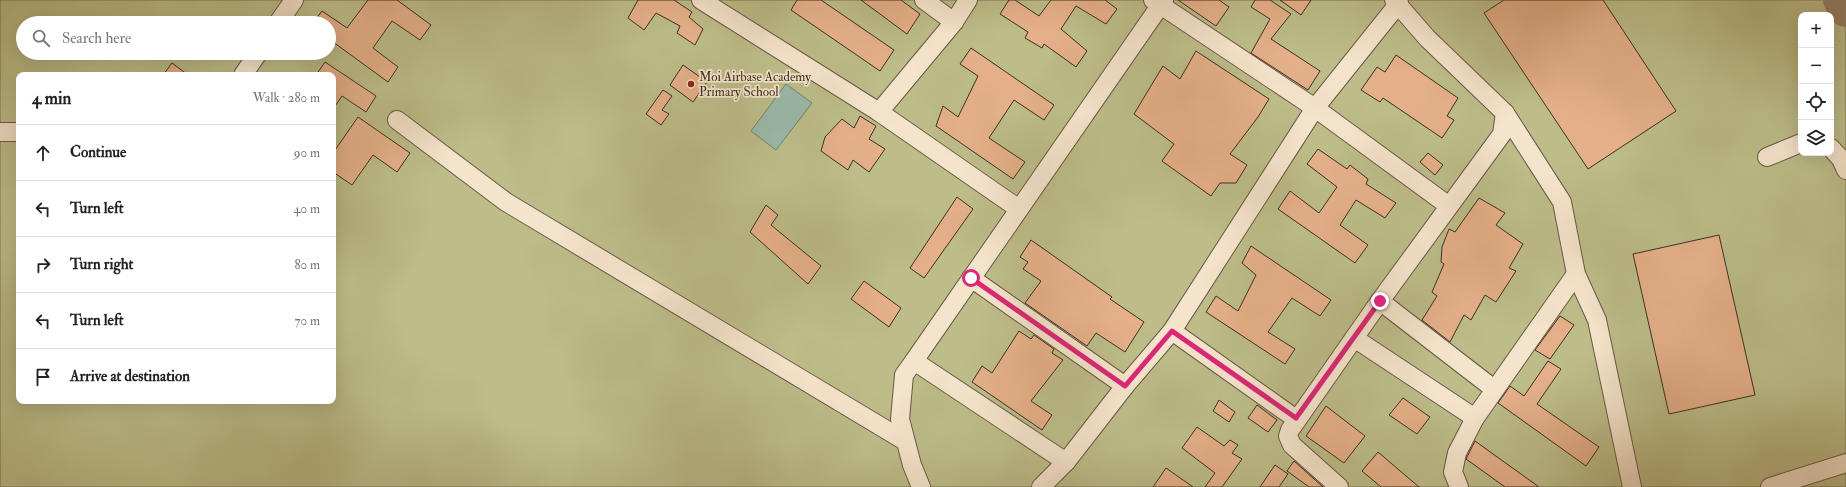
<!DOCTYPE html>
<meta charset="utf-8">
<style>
:root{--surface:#fff;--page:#f6f6f6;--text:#222;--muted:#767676;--line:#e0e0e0}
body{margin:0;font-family:"IM FELL Double Pica",serif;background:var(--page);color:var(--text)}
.controls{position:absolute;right:12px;top:12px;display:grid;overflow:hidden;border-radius:8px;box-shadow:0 4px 16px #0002}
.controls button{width:36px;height:36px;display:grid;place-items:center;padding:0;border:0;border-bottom:1px solid var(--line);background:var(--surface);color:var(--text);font:20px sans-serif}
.stop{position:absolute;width:12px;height:12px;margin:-9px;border:3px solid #db2777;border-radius:50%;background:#fff}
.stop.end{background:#db2777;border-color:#fff;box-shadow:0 1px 4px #0008}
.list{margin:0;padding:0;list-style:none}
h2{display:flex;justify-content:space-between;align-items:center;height:52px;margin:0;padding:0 16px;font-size:17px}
h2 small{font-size:13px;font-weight:400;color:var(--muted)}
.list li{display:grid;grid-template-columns:26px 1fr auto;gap:12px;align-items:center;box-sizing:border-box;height:56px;padding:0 16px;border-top:1px solid var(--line)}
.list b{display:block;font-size:15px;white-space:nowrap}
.list em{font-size:13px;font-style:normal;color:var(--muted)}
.icon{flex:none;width:22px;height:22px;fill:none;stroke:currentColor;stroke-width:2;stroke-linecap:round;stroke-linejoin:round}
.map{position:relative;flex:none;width:1846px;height:487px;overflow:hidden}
.search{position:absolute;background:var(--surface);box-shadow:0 4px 16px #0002;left:16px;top:16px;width:320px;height:44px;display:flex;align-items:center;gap:10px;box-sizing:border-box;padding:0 14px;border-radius:22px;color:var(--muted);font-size:15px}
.panel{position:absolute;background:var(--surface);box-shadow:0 4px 16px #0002;left:16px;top:72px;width:320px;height:332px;border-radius:8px}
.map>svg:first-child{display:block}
</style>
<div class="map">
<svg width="1846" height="487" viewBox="0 0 1846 487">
<rect width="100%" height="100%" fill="#efd6b0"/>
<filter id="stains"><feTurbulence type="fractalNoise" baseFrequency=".005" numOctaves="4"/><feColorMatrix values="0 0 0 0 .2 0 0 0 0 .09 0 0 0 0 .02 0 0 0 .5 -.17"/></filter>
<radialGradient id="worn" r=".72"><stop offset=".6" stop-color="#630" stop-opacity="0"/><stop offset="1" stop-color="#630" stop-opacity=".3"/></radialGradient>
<path fill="#bcbd89" stroke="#7e7656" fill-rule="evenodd" d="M0,0H1846V487H0ZM1801,15H1831V153H1801ZM23,23H329V53H23ZM19,75H333V401H19Z"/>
<path fill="#9ab9aa" stroke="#768174" d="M786,84L812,103L776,150L751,131Z"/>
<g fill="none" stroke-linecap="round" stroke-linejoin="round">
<path stroke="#97826a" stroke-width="36" d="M1841,0L1846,9"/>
</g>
<g fill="#e5b089" stroke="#3f2e23">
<path d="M368,0H397L431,25L420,40L392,21L373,48L398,67L388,82L329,39V23H313L322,11L347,28Z"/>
<path d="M638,0H674L692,12L689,17L703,29L695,45L677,33L680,26L656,13L644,30L628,18Z"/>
<path d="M797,0H821L894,50L880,71L791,10Z"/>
<path d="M861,0H901L920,14L907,34Z"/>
<path d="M1009,0H1015L1039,16L1051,0H1105L1117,9L1106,24L1076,6L1061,29L1087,51L1076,67L1044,44L1042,48L1025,38L1028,32L1000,14Z"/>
<path d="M1178,0H1219L1229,7L1216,26Z"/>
<path d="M1255,0H1270L1291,14L1271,39L1320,71L1308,90L1251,53L1270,19L1251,7Z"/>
<path d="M1280,0H1311L1301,15Z"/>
<path d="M1504,0H1603L1676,111L1588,169L1484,13Z"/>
<path d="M971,48L1054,105L1044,120L1014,100L989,138L1025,162L1013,179L936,126L943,106L958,117L978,76L960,64Z"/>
<path d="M1196,51L1269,99L1258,117L1230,154L1247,165L1236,183H1220L1211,196L1162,161L1174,144L1134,114L1163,66L1180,79Z"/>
<path d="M1396,55L1458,98L1447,116L1454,120L1442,138L1383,98L1380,102L1361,90L1377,67L1385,72Z"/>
<path d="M325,62L376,96L366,112L342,96L333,109V75H316Z"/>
<path d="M172,63L188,75H163Z"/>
<path d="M683,65L707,82L693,102L670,85Z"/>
<path d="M663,90L672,96L662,110L669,114L661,125L646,114Z"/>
<path d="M860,116L876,126L869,139L885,149L869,172L853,160L848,170L821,151L825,137L842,119L854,128Z"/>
<path d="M358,117L410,153L397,172L373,155L352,185L333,172V153Z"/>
<path d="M1318,149L1347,169L1350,165L1368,179L1366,184L1396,203L1385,218L1356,200L1340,225L1368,245L1355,263L1278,209L1290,191L1319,213L1337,187L1307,164Z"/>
<path d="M1428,153L1443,165L1435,175L1420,162Z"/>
<path d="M957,197L973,209L924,278L910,268Z"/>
<path d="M1479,198L1505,213L1496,225L1523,244L1509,268L1516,271L1496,302L1485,295L1471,320L1464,315L1450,342L1422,320L1437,296L1432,292L1444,264L1441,262L1442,247L1449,229L1455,232Z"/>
<path d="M766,205L778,215L771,225L821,266L808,284L750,232Z"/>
<path d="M1719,235L1755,395L1669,414L1633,254Z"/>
<path d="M1031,240L1112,297L1110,299L1144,322L1125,352L1096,333L1087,346L1025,303L1041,281L1023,269L1028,262L1020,257Z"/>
<path d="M1251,246L1331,300L1320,316L1292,298L1268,332L1295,349L1285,364L1206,312L1216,296L1238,311L1256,275L1242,263Z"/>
<path d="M864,281L901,308L889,327L851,299Z"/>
<path d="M1560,316L1574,325L1550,359L1535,350Z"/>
<path d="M1019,331L1031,339L1034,335L1054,349L1052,353L1063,360L1031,401L1052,415L1042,430L972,382L982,366L992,373Z"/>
<path d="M1548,361L1561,369L1537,404L1599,447L1586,466L1498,403L1510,386L1524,396Z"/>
<path d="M1403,398L1430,417L1417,434L1389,415Z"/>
<path d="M1219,400L1235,412L1229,422L1213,411Z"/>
<path d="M1257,405L1277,420L1268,432L1248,418Z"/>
<path d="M1326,406L1365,436L1344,463L1306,436Z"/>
<path d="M1197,427L1224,446L1230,440L1238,445L1232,453L1242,459L1222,487H1205L1215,473L1182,448Z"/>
<path d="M1475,441L1539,487H1505L1466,459Z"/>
<path d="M1378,452L1419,487H1381L1362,471Z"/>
<path d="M1294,461L1323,487H1309L1287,471Z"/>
<path d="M1275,465L1288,474L1279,487H1260Z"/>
<path d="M1166,468L1193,487H1153Z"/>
</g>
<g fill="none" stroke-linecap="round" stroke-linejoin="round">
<defs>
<g id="minor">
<path d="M701,0L879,112L1019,209"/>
<path d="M924,0L954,22"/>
<path d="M1153,0L1315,108L1449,206"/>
<path d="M1394,0L1427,38L1505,113L1562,202L1576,274L1597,320L1632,487"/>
<path d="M278,23L294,0"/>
<path d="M243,75L258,53"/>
<path d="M879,112L954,22L968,0"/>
<path d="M397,120L506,202L905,441"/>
<path d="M0,132H19"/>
<path d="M1831,148L1841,159L1846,170"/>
<path d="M1767,157L1801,143"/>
<path d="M971,278L1125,386"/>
<path d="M1380,301L1494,389"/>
<path d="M1172,331L1296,419"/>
<path d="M1354,338L1475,418"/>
<path d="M914,361L1164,0"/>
<path d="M1066,462L1125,386L1172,331L1315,108L1399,3"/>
<path d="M921,487L912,465L900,419L904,375L914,361L1066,462L1041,487"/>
<path d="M1339,487L1292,445L1288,436L1290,430L1380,301L1502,134L1505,113"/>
<path d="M1459,487L1453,472L1457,453L1475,418L1576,274"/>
<path d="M1770,487L1846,463"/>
</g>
</defs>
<use href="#minor" stroke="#6b5846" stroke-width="20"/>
<use href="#minor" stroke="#f5e4cc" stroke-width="18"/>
</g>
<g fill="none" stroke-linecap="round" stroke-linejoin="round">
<path stroke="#db2777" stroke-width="5" d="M971,278L1125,386L1172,331L1296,418L1380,301"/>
</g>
<circle fill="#8f2418" stroke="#f5e4cc" stroke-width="1.5" cx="691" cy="84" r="4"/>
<g text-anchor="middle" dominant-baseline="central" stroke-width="3.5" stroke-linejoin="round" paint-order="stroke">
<g font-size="13" fill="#3f2e23" stroke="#f5e4cc" text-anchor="start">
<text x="699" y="77">Moi Airbase Academy<tspan x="699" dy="15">Primary School</tspan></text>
</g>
</g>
<rect width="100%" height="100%" filter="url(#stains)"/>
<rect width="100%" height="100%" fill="url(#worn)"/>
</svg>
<div class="controls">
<button>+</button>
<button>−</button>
<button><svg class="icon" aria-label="locate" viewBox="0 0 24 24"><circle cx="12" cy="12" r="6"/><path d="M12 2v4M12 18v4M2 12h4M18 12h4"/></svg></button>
<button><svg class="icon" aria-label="layers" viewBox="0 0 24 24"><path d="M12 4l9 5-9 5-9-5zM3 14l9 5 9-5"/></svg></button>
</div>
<div class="stop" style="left:971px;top:278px"></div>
<div class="stop end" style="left:1380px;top:301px"></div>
<div class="search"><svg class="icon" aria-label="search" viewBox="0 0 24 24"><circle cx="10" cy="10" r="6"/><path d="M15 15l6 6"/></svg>Search here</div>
<section class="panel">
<h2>4 min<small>Walk · 280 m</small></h2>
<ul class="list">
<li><svg class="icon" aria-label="ahead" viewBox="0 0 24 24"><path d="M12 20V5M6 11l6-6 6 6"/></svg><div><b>Continue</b></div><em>90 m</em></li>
<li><svg class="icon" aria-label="left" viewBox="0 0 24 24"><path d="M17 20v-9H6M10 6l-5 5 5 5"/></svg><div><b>Turn left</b></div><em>40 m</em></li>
<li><svg class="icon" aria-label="right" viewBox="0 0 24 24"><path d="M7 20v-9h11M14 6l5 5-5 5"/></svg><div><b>Turn right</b></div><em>80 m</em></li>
<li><svg class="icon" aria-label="left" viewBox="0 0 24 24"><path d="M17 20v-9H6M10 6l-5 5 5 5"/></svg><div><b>Turn left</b></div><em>70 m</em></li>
<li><svg class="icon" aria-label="arrive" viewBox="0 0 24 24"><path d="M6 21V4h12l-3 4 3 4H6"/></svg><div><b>Arrive at destination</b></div></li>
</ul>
</section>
</div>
